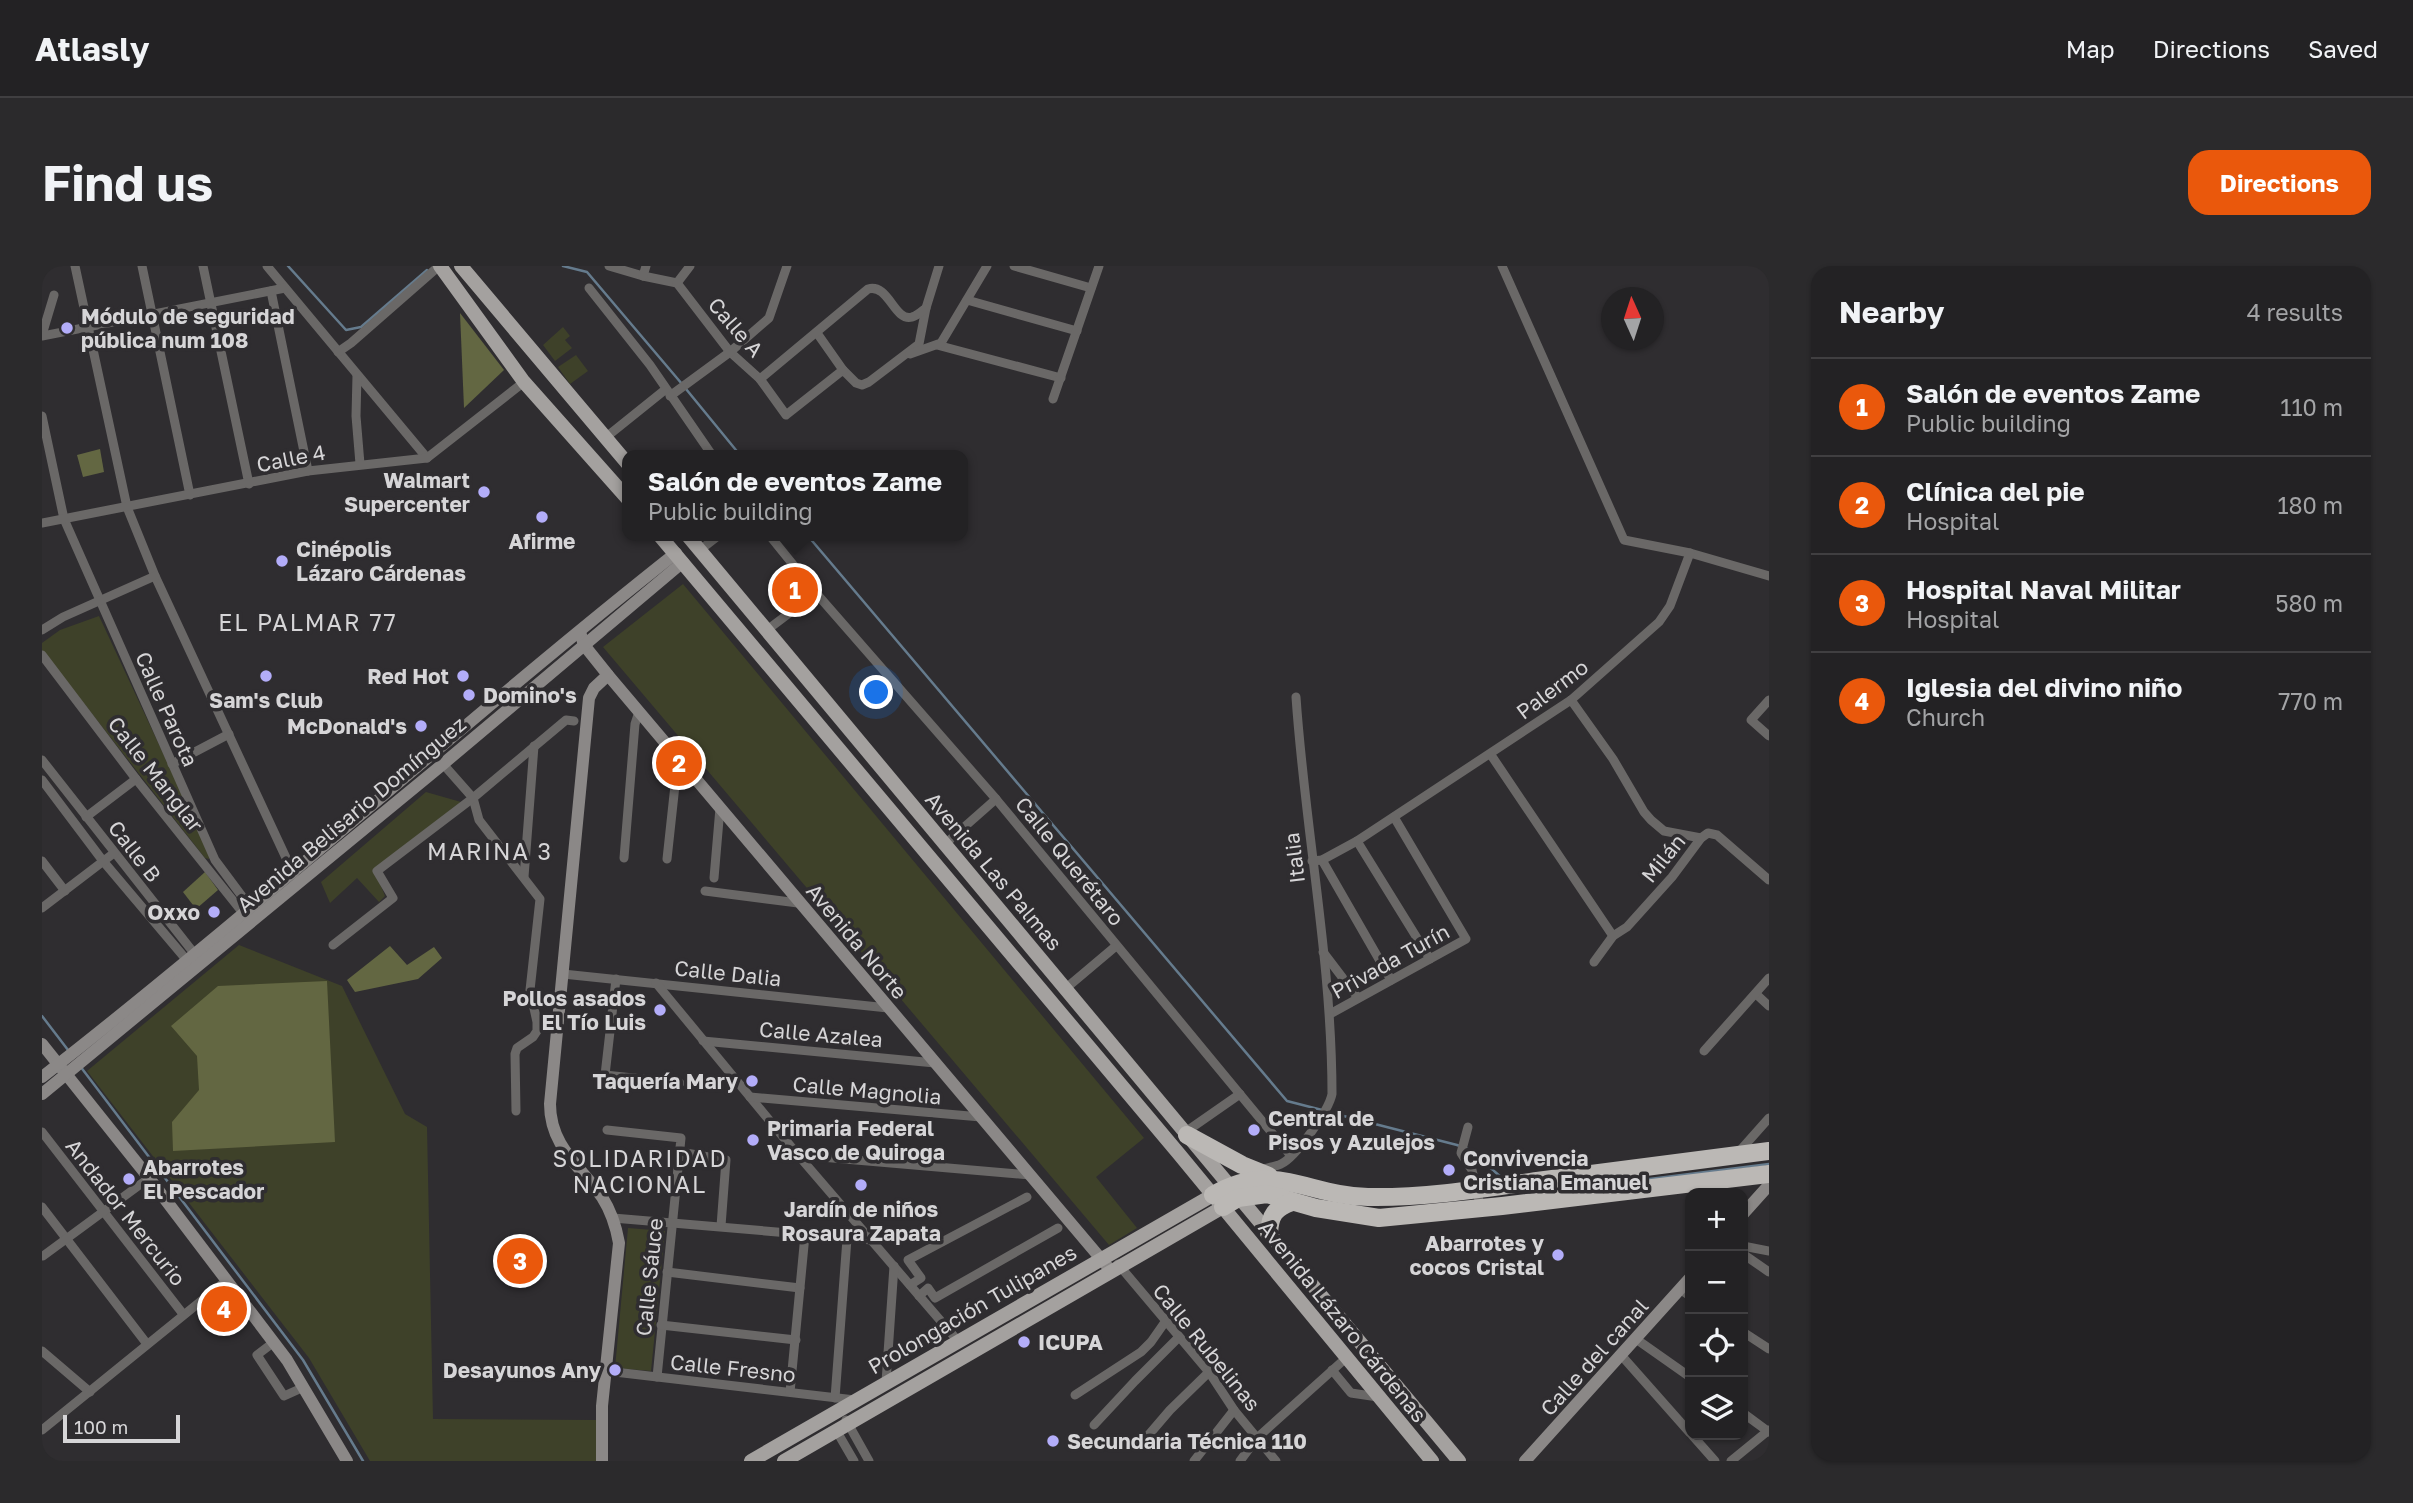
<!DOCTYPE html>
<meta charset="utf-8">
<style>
:root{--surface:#232224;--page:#2b2a2c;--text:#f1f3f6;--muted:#a3a4a6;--line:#403f41;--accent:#ea580c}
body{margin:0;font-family:"Golos Text",sans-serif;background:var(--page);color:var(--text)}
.controls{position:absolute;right:21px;bottom:21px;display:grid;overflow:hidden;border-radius:14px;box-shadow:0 2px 5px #0004}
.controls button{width:63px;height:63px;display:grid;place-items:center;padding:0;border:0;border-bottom:2px solid var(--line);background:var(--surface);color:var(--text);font:35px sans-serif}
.compass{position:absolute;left:1559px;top:21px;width:63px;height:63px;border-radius:50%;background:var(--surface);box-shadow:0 2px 5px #0004;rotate:357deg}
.scale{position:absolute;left:21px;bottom:18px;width:117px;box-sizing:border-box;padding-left:7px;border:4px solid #d6d5d7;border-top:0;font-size:19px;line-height:24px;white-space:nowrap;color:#d6d5d7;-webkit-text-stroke:5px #2f2d30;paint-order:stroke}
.you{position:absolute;left:835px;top:427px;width:24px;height:24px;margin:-18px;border:5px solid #fff;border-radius:50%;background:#1a73e8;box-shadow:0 0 0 10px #1a73e833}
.badge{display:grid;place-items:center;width:46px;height:46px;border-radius:50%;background:var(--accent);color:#fff;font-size:23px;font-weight:700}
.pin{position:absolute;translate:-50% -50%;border:4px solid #fff;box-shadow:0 2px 7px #0006}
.popup{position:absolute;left:580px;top:184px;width:346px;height:91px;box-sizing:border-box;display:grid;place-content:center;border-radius:14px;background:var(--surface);filter:drop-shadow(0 2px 5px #0005);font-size:23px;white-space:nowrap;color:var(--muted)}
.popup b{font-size:26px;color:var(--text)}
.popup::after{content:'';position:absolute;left:50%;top:100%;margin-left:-14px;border:14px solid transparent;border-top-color:var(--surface)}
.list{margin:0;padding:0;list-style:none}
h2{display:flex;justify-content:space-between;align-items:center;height:91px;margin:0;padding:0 28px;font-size:30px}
h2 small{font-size:23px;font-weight:400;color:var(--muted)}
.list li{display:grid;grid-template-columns:46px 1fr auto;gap:21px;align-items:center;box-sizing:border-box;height:98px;padding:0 28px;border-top:2px solid var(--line)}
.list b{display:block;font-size:26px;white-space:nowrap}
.list p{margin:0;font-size:23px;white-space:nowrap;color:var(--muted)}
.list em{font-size:23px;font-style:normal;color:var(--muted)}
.icon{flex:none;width:38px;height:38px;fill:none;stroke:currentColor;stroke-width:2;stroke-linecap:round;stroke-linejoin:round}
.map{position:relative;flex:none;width:1727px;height:1195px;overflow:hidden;border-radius:21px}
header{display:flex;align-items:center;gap:42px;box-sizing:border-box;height:98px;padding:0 35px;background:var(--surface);border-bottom:2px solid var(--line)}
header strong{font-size:33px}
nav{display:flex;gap:38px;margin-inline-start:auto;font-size:24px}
.intro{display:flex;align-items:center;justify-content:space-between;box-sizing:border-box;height:168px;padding:0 42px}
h1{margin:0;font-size:49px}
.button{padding:18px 32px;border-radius:21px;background:var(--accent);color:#fff;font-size:24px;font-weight:700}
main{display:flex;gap:42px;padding:0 42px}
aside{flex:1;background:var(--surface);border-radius:21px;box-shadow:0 2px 5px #0004}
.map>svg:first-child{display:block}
</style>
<header>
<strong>Atlasly</strong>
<nav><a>Map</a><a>Directions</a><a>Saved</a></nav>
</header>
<div class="intro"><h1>Find us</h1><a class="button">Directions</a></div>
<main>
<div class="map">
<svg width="1727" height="1195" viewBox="0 0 1727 1195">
<rect width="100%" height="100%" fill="#2f2d30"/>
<g fill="#3e4129">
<path d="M521,61L528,70L523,74L530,82L513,95L501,79Z"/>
<path d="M534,89L546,105L528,118L516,101Z"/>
<path d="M641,318L1102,872L1054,911L1095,962L1067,979L561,381Z"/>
<path d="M57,350L168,588L167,593L163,592L0,384V377L18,364Z"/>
<path d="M384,526L419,536L332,603L343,630L337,636L315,612L288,637L279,616Z"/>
<path d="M197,679L300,720L363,848L385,861L391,1153L555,1154V1195H328L267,1092L45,805Z"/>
<path d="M586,962L623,965L609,1105L573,1102Z"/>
</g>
<g fill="#636742">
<path d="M418,47L462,104L422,142Z"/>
<path d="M58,183L62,206L41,211L35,189Z"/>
<path d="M163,606L176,624L154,643L141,626Z"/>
<path d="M348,680L365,699L392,681L400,692L376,713L313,726L305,714Z"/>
<path d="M285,715L293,876L131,885L130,856L157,824L155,790L129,760L176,720Z"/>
</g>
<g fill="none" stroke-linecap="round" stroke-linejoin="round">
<g stroke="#657b8d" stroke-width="2.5">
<path d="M246,0L304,64L319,61L385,4"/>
<path d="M521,0L545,6L640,118"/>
<path d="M644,123L698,189"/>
<path d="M766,270L1245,835L1280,844"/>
<path d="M0,750L26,784"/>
<path d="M38,800L261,1094L321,1195"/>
<path d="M1286,846L1415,879L1428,884L1460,912"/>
<path d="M1568,918L1727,898"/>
</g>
<g stroke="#6a6867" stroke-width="9">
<path d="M33,0L85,241L113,310L252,609"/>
<path d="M100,0L148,229"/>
<path d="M161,0L207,218"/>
<path d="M225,0L385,192"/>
<path d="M567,0L601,10L635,17L688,86L718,113L744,149L801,104L814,117L820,119L827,116L877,78L884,42L897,0"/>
<path d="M972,0L1049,22"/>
<path d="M1460,0L1582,274L1648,287L1727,310"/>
<path d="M601,10L604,0"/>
<path d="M635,17L648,0"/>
<path d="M547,22L608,99L670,189"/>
<path d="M229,25L266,205"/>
<path d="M925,34L1035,65"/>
<path d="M775,67L801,104"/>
<path d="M0,69L12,29"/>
<path d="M0,70L243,22"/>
<path d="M895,79L1019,112"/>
<path d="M296,86L309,77L397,0"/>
<path d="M868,88L899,77L945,0"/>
<path d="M315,109L314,150L318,198"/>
<path d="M718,113L826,23C847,17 852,56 870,51C875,50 880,45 884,42"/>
<path d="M628,130L688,86L727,52L745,0"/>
<path d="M1011,133L1057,0"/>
<path d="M0,150L22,253L173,594L208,641"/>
<path d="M563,172L624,123"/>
<path d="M0,257L266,205L385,192L482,116"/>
<path d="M728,270L774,327"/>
<path d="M658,284L676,270"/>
<path d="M0,364L21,351L113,310"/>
<path d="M725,364L774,327L954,533L1249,890"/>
<path d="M0,389L94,513L201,647"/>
<path d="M1529,434L1571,493L1602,546L1609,554L1622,565L1659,572"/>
<path d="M1727,434L1709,454L1727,470"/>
<path d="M1449,489L1571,670"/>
<path d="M0,494L155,691"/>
<path d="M130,498L187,468"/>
<path d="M401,498L431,532L437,554L498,633L488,724L495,756V765L491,771L475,782L473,788L474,845"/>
<path d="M0,514L61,595L148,698"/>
<path d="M44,551L94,513"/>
<path d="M1315,575L1388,693"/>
<path d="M903,578L954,533"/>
<path d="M582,592L593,458L597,446"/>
<path d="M625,593L634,510L639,496"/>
<path d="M1280,594L1349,714"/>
<path d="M0,595L23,625"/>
<path d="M1270,595L1280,594L1315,575L1529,434L1617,356L1628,340L1648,287"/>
<path d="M482,611L492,480"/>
<path d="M672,612L678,542"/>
<path d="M663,625L756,637"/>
<path d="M0,642L72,587"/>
<path d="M291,679L351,632L335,605L431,532L524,454L532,455"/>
<path d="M1281,686L1316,732"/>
<path d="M1552,696L1571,670L1585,661L1630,611L1659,572L1666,567L1675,569L1727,614"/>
<path d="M521,708L846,742"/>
<path d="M574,713L563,809L638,817"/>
<path d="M614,717L756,889L916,1075"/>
<path d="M1023,723L1074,680"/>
<path d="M1714,728L1727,740"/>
<path d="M1288,748L1424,673L1352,551"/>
<path d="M661,775L893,797"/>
<path d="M1662,785L1727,712"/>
<path d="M708,831L939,851"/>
<path d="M1426,861L1419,887L1430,904L1439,943"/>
<path d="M565,864L639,872L615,1111"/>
<path d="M0,866L141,1048"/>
<path d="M1142,867L1198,828"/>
<path d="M638,886L684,894L679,960"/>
<path d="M1695,888L1727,852"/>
<path d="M756,889L988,909"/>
<path d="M1218,904C1224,902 1233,901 1239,898C1254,891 1287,844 1290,828C1290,695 1263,564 1254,431"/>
<path d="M0,941L105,1078"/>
<path d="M571,952L830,974"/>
<path d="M1701,980L1727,985"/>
<path d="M1701,988L1727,1006"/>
<path d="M1,990L107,912"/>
<path d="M1076,998L1167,1106L1192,1144L1234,1195"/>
<path d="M625,1006L758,1022"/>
<path d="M868,1019L879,1012L866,994L985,931"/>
<path d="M1639,1024L1648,1030"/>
<path d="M877,1030L886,1022L893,1032L1016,962"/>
<path d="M619,1059L754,1074"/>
<path d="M1701,1066L1727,1083"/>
<path d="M1594,1073L1648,1111"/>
<path d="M232,1076L215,1089L242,1130L262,1121"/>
<path d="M0,1085L48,1126"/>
<path d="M1579,1089L1648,1167"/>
<path d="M1290,1104L1309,1127L1336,1131"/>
<path d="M564,1105L813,1134"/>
<path d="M844,1116L852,1000"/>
<path d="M748,1126L763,969"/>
<path d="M1033,1129L1099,1086L1109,1076L1123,1056"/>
<path d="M793,1132L805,973"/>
<path d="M1701,1147L1727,1166"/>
<path d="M804,1154L827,1195"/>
<path d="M1052,1159L1093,1115L1136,1072"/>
<path d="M0,1164L185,1014"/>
<path d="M794,1164L812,1195"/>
<path d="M1650,1169L1673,1195"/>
<path d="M1098,1179L1128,1144L1167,1106"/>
<path d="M1152,1195L1192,1144"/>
<path d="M1198,1195L1215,1172L1304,1092"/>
<path d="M1689,1195L1727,1164"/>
</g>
<g stroke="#8b8887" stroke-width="12">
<path d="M538,366L542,379L566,409L1065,1000"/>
<path d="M0,778L107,912L245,1094L305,1195"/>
<path d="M0,811C216,643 419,457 634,287"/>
<path d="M0,828L401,498L641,296"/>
<path d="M1701,948L1727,919"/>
<path d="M560,1195V1140L577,977C574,960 569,945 560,931C538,900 508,880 508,838L547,432L552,422L566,409"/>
<path d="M1483,1195L1648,1012"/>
</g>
<g stroke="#a4a19f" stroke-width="14">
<path d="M398,0L482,116L585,232"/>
<path d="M419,0L585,197"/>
<path d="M618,270L1137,888L1390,1195"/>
<path d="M646,270L1417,1195"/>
<path d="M709,1195L1171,929"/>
<path d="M742,1195L1181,941"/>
</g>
<g stroke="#bbb8b5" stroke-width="18">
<path d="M1145,869L1200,899L1227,910"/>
<path d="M1171,929C1231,894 1266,930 1326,931C1382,932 1439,923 1495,915C1572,905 1650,895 1727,885"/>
<path d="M1181,941L1196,932L1225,928L1274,942L1337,952L1460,940L1727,908"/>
<path d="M1227,967C1228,949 1233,942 1250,936"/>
</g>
</g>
<g fill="#b3adf9" stroke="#2f2d30" stroke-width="2.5">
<circle cx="25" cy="62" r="7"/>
<circle cx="442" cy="226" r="7"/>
<circle cx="500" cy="251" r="7"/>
<circle cx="240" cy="295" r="7"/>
<circle cx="224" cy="410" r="7"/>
<circle cx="421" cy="410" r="7"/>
<circle cx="427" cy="429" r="7"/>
<circle cx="379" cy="460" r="7"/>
<circle cx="172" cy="646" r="7"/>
<circle cx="618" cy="744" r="7"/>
<circle cx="710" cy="815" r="7"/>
<circle cx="1212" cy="864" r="7"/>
<circle cx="711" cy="874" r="7"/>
<circle cx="1407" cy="904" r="7"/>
<circle cx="87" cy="913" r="7"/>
<circle cx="819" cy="919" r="7"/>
<circle cx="1516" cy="989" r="7"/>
<circle cx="982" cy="1076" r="7"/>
<circle cx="573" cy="1104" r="7"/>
<circle cx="1011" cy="1175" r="7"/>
</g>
<g text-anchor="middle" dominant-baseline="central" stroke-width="7" stroke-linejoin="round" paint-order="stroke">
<g font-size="21" font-weight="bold" fill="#d6d5d7" stroke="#2f2d30" text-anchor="start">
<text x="39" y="50">Módulo de seguridad<tspan x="39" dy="24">pública num 108</tspan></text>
<text x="428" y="214" text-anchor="end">Walmart<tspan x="428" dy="24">Supercenter</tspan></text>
<text x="500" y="275" text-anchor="middle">Afirme</text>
<text x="254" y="283">Cinépolis<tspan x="254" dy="24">Lázaro Cárdenas</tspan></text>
<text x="407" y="410" text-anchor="end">Red Hot</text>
<text x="441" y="429">Domino's</text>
<text x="224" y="434" text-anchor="middle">Sam's Club</text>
<text x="365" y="460" text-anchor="end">McDonald's</text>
<text x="158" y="646" text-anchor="end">Oxxo</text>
<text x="604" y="732" text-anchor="end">Pollos asados<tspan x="604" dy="24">El Tío Luis</tspan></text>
<text x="696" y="815" text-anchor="end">Taquería Mary</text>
<text x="1226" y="852">Central de<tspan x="1226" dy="24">Pisos y Azulejos</tspan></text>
<text x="725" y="862">Primaria Federal<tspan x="725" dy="24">Vasco de Quiroga</tspan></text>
<text x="1421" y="892">Convivencia<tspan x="1421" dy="24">Cristiana Emanuel</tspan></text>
<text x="101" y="901">Abarrotes<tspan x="101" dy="24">El Pescador</tspan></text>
<text x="819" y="943" text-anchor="middle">Jardín de niños<tspan x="819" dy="24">Rosaura Zapata</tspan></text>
<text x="1502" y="977" text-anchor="end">Abarrotes y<tspan x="1502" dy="24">cocos Cristal</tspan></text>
<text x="996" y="1076">ICUPA</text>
<text x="559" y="1104" text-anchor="end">Desayunos Any</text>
<text x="1025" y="1175">Secundaria Técnica 110</text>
</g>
<g font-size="21" fill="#d6d5d7" stroke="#2f2d30">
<text transform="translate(694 61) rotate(49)">Calle A</text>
<text transform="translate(249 192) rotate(-11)">Calle 4</text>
<text transform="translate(1510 423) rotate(-37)">Palermo</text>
<text transform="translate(125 443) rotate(66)">Calle Parota</text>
<text transform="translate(114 508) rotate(52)">Calle Manglar</text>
<text transform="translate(309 548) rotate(-40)">Avenida Belisario Domínguez</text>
<text transform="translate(93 585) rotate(52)">Calle B</text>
<text transform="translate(1252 592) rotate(-97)">Italia</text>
<text transform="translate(1621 592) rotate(-51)">Milán</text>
<text transform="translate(1028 595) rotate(51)">Calle Querétaro</text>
<text transform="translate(952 605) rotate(50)">Avenida Las Palmas</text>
<text transform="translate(815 675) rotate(50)">Avenida Norte</text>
<text transform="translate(1348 695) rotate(-29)">Privada Turín</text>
<text transform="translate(686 707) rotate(6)">Calle Dalia</text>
<text transform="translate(779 768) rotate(5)">Calle Azalea</text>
<text transform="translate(825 824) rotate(5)">Calle Magnolia</text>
<text transform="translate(84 946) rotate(52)">Andador Mercurio</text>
<text transform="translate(607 1011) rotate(-84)">Calle Sáuce</text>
<text transform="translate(930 1043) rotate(-30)">Prolongación Tulipanes</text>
<text transform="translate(1301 1055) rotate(51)">Avenida Lázaro Cárdenas</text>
<text transform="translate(1165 1081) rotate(51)">Calle Rubelinas</text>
<text transform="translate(1552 1091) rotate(-48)">Calle del canal</text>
<text transform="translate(691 1102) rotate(6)">Calle Fresno</text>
</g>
<g font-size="23" letter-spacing="2" fill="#d6d5d7" stroke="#2f2d30">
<text x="266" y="356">EL PALMAR 77</text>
<text x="448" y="585">MARINA 3</text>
<text x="598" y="892">SOLIDARIDAD<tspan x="598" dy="26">NACIONAL</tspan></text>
</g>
</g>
</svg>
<div class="controls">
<button>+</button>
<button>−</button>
<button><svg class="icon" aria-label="locate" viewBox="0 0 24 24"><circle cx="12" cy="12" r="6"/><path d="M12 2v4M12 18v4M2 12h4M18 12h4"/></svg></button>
<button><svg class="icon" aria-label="layers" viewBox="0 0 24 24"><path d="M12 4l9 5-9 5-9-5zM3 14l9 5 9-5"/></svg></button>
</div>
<svg class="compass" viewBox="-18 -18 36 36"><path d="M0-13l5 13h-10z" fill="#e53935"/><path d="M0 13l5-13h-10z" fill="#a3a4a6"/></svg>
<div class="scale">100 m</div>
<div class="you"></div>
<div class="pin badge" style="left:753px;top:324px">1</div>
<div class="popup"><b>Salón de eventos Zame</b>Public building</div>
<div class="pin badge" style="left:637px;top:497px">2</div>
<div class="pin badge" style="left:478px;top:995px">3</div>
<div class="pin badge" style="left:182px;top:1043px">4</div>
</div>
<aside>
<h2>Nearby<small>4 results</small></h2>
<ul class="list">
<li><span class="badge">1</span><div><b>Salón de eventos Zame</b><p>Public building</p></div><em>110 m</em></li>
<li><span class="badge">2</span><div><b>Clínica del pie</b><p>Hospital</p></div><em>180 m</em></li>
<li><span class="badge">3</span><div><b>Hospital Naval Militar</b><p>Hospital</p></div><em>580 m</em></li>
<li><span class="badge">4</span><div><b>Iglesia del divino niño</b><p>Church</p></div><em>770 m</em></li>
</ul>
</aside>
</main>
